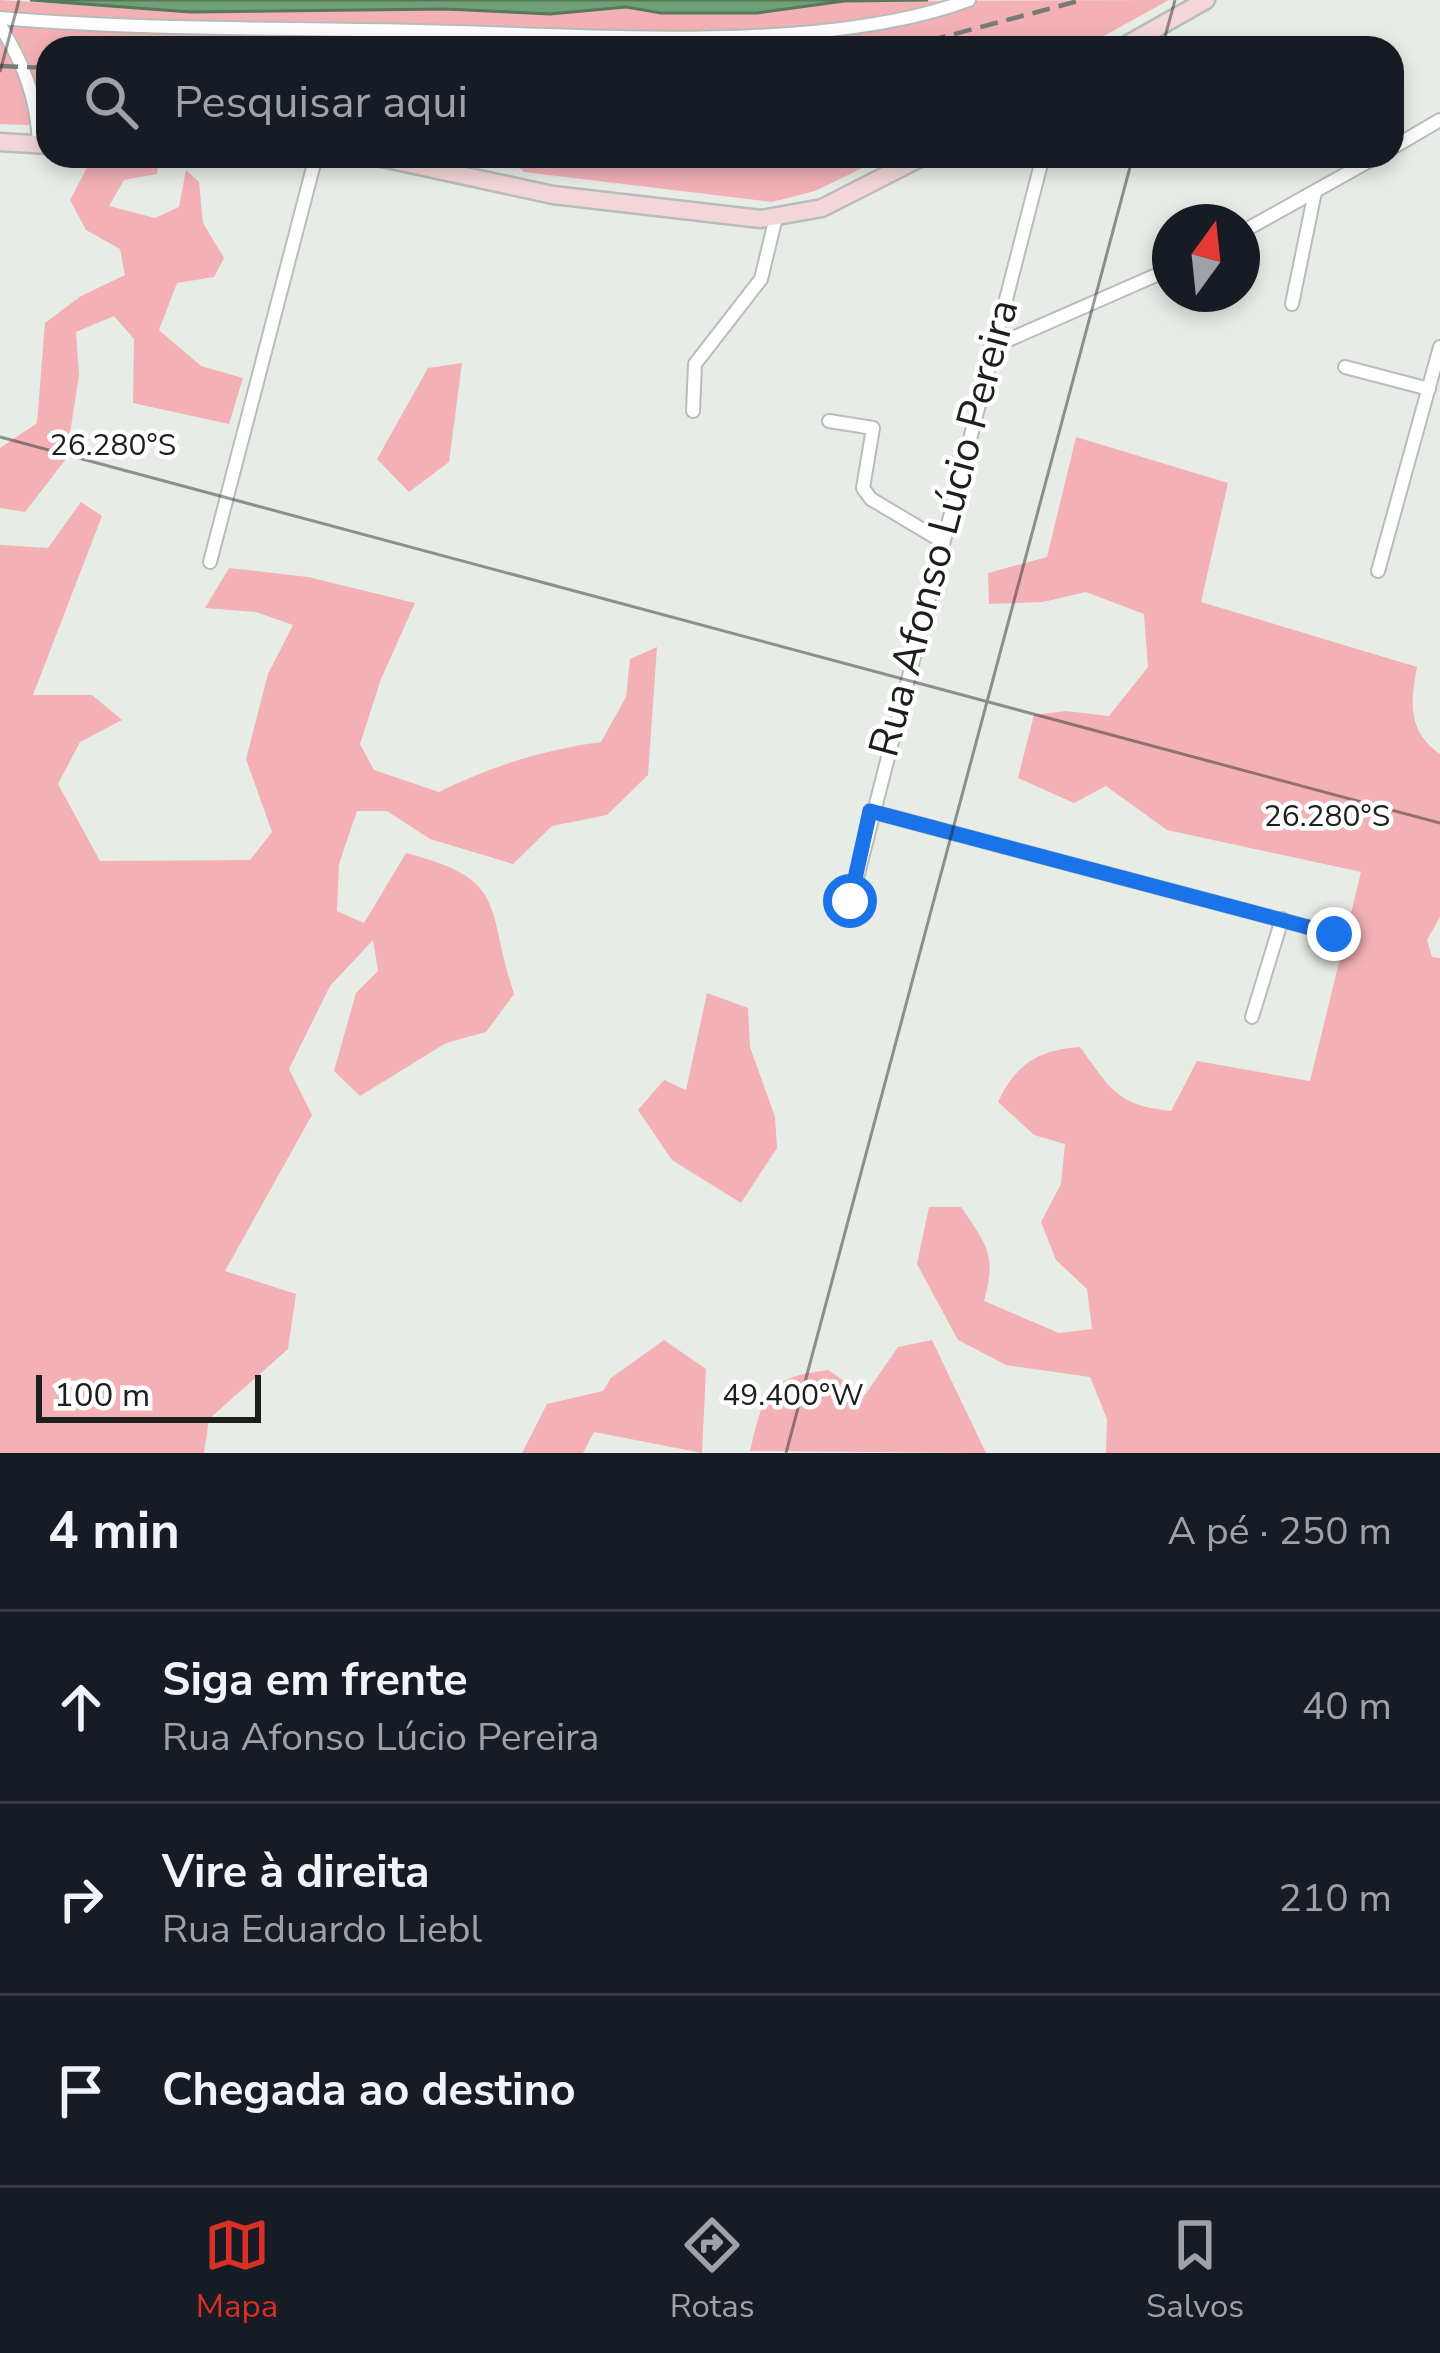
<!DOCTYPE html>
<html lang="pt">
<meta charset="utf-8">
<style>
:root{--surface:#171b24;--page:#20242c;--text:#f1f3f6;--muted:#9ea1a6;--line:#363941;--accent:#d93025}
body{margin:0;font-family:"Nunito Sans",sans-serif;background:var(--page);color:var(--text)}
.compass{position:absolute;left:1152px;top:204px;width:108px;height:108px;border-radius:50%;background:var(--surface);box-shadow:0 6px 18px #0003;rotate:15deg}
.scale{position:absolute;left:36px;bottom:30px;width:225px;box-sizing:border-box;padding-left:12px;border:6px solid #1d1f1d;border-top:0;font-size:33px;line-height:42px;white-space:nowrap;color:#1d1f1d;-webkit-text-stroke:9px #fff;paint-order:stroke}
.stop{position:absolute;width:36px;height:36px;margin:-27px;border:9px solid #1a73e8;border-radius:50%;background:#fff}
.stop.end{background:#1a73e8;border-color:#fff;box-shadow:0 3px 12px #0008}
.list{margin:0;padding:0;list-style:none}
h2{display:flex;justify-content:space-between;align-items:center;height:156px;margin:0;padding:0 48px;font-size:51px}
h2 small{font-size:39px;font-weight:400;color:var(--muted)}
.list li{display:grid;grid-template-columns:78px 1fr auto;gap:36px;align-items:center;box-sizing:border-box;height:192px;padding:0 48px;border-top:3px solid var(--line)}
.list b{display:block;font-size:45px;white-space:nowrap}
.list p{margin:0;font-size:39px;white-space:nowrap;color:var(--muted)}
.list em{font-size:39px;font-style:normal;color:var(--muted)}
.icon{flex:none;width:66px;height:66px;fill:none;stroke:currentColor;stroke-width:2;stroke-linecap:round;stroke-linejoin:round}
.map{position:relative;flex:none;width:1440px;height:1453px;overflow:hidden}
.search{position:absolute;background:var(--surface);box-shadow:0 6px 18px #0003;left:36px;right:36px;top:36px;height:132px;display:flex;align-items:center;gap:30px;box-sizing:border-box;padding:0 42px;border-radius:36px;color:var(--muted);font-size:45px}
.sheet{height:732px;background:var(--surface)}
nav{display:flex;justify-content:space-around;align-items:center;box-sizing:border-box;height:168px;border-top:3px solid var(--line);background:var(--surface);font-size:33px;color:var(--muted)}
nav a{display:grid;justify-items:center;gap:6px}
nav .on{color:var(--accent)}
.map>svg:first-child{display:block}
</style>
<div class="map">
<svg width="1440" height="1453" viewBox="0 0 1440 1453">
<rect width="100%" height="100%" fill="#e7ece7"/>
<g fill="#f3b1b6">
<path d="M0,0L190,12L445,9L550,14L626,7L661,13H757L844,1L1169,0L1082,48H48V126L0,124Z"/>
<path d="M492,156H887L815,191L772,202L524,172L510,159Z"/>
<path d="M91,160H159L157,174L124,180L109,206L155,218L179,207L186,170L199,182L203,223L224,258L214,277L177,283L159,330L201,366L243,378L229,424L133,403L134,339L114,316L76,332L79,375L66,459L25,512L0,508V448L37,423L45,323L81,296L125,275L120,249L86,230L70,200Z"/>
<path d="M462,363L449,462L409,492L377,459L428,368Z"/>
<path d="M1076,437L1228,483L1201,602L1417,667C1410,703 1408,732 1440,754V917L1427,940L1432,957L1440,958V1453H1106L1107,1419L1090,1377L1006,1365L958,1340L917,1264L929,1207H961C987,1245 997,1255 984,1301L1059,1333L1092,1329L1087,1289L1056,1260L1041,1222L1061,1184L1065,1144L1034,1135L998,1102C1016,1064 1038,1050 1080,1047C1111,1089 1116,1105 1171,1111L1197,1061L1310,1081L1361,872L1167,830L1106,786L1074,803L1018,778L1034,715L1066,711L1109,716L1148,667L1144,614L1086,592L1043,602L989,604L988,573L1047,557Z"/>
<path d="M81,502L102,516L33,695H92L122,720L80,742L58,784L100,861L250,860L272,832L246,759L268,674L293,625L256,612L205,608L229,568L308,577L415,603L381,679L360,744L374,770L439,792C491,766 543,750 601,742L626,697L630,659L657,647L648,775L607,815L552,826L513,864L430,839L387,811H357L339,864L337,911L364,923L406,853C509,880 485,904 514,994L486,1032L446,1043L360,1096L334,1071L356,993L378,971L373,940L330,986L289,1069L312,1115L225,1271L296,1294L288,1349L209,1419L204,1453H0V545L48,548Z"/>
<path d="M707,993L748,1008L750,1047L775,1117L777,1148L741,1203L672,1160L638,1110L664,1080L686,1090Z"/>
<path d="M664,1340L706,1369L702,1453L594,1432L583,1453H522L547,1404L603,1391L611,1378Z"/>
<path d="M932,1340L986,1453L750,1451C764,1393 765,1378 828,1370L865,1395L898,1347Z"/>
</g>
<path fill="#70a076" stroke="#57795b" stroke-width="3" d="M30,0H928L844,1L757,13H661L626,7L550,14L445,9L190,12Z"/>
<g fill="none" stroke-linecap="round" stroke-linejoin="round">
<defs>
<g id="street">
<path d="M0,18C140,30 278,28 418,31C578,34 819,56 969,0"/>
<path d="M0,25C24,65 37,97 39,144"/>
<path d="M1392,148L1440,120"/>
<path d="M1242,232L1378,156"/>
<path d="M1292,304L1315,192"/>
<path d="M990,348L1170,269"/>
<path d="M1345,367L1429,389"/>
<path d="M693,411L695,364L761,279L776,217"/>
<path d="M829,421L873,428L863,488L871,499L940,540"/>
<path d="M210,562L316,156"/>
<path d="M1378,571L1440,347"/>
<path d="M870,811L1334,934"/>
<path d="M851,901L1043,156"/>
<path d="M1252,1017L1282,919"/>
</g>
<g id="secondary">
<path d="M1121,48L1206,0"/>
<path d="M0,142L48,145"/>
<path d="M373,156L553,195L761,219L822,208L924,156"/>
</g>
</defs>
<use href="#street" stroke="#b7bdb8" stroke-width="16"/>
<use href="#secondary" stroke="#b7bdb8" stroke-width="21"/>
<use href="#street" stroke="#fff" stroke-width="12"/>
<use href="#secondary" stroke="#f4d6d9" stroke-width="16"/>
<g stroke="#777a77" stroke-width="4.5" stroke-dasharray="18 9" stroke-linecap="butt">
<path d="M902,48L1082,0"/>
<path d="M0,66L48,68"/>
</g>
</g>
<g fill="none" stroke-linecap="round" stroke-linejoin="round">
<path stroke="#1a73e8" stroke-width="15" d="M850,901L870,811L1334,934"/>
</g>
<path fill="none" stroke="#1d1f1d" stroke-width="3" stroke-opacity="0.45" d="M1162,48L1175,0M0,72L19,0M0,437L1440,823M786,1453L1133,156"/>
<g text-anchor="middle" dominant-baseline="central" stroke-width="9" stroke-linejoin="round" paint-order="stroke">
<g font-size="42" fill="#1d1f1d" stroke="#fff">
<text transform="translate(944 528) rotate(-75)">Rua Afonso Lúcio Pereira</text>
</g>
</g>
<g font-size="30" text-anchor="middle" fill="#1d1f1d" stroke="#fff" stroke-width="9" stroke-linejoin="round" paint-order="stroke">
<text x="113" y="455">26.280°S</text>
<text x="1327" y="826">26.280°S</text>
<text x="793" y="1405">49.400°W</text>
</g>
</svg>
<svg class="compass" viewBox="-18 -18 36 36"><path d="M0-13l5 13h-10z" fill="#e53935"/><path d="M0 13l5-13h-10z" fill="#9ea1a6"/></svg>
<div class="scale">100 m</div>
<div class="stop" style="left:850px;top:901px"></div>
<div class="stop end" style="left:1334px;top:934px"></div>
<div class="search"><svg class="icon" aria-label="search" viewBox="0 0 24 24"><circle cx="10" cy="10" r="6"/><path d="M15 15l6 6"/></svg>Pesquisar aqui</div>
</div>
<section class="sheet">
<h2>4 min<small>A pé · 250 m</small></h2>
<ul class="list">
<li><svg class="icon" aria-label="ahead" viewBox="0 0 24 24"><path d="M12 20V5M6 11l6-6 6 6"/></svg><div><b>Siga em frente</b><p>Rua Afonso Lúcio Pereira</p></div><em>40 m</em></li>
<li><svg class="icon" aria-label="right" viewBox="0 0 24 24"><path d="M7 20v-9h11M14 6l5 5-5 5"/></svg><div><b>Vire à direita</b><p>Rua Eduardo Liebl</p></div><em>210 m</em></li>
<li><svg class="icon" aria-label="arrive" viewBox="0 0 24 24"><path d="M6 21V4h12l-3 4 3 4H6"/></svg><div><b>Chegada ao destino</b></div></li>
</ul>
</section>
<nav>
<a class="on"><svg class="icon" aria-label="map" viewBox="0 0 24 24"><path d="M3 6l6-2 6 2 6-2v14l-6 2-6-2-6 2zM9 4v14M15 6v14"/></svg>Mapa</a>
<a><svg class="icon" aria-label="directions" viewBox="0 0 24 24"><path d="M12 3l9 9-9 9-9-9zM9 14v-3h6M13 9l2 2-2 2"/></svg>Rotas</a>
<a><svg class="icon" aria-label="saved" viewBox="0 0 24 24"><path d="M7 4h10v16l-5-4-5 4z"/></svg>Salvos</a>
</nav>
